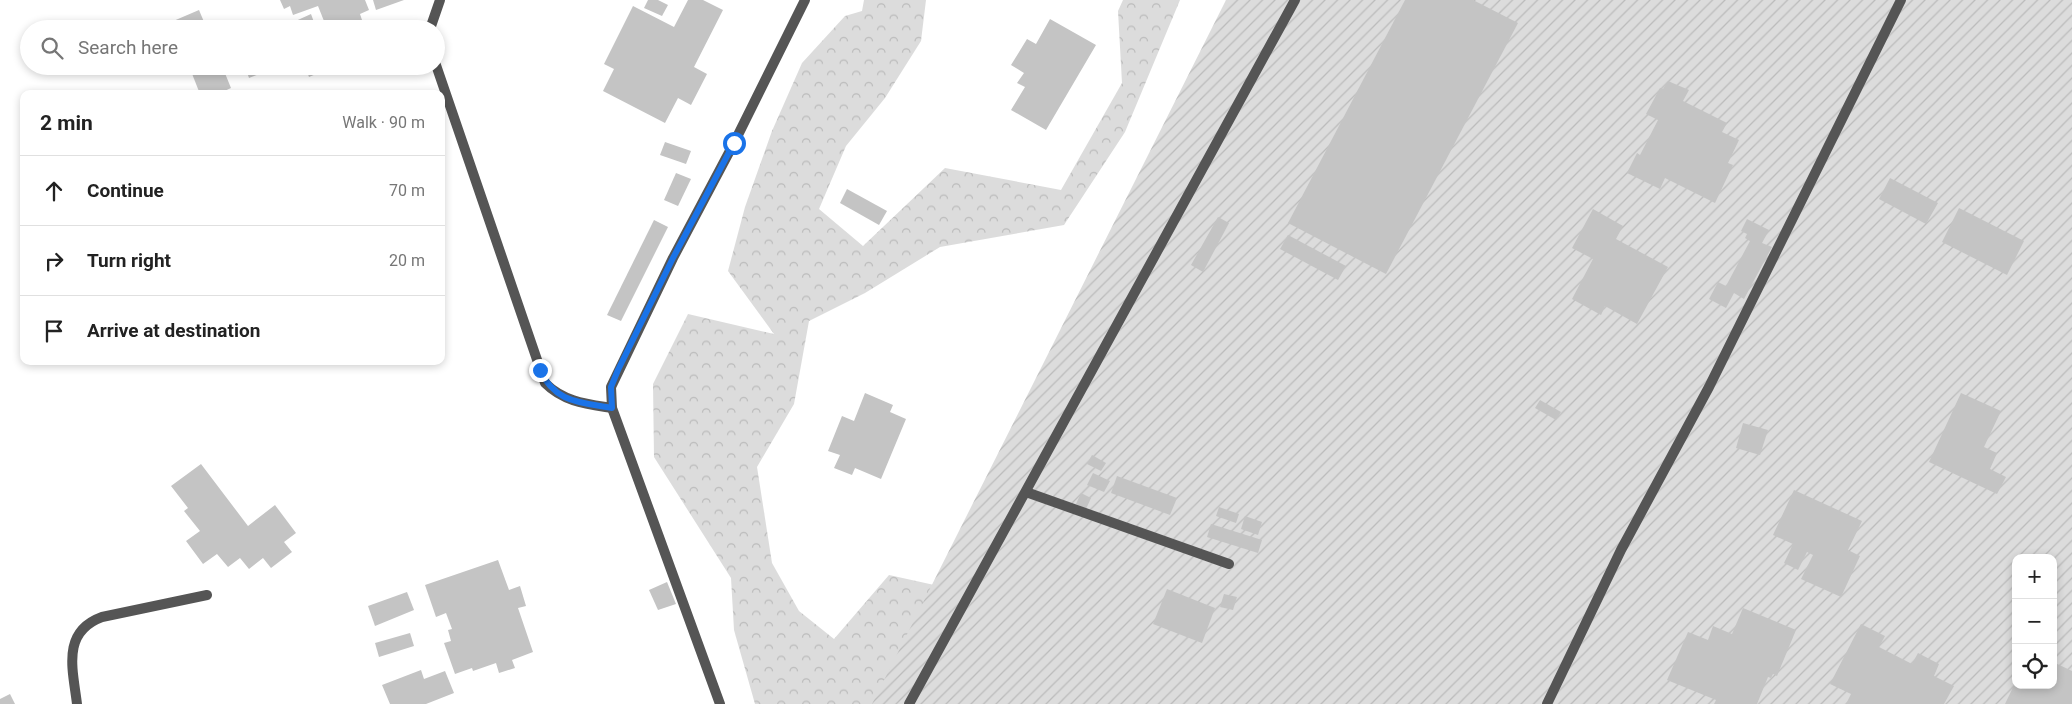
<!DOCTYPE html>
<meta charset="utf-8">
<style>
:root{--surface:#fff;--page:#f2f2f2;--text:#222;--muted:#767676;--line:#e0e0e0}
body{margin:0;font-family:Roboto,sans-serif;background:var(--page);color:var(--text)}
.controls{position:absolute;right:15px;bottom:15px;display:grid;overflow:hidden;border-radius:10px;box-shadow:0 2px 8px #0003}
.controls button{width:45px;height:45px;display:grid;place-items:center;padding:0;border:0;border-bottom:1px solid var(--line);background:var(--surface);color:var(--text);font:25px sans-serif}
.stop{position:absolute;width:15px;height:15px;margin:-11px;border:4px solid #1a73e8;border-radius:50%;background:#fff}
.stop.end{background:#1a73e8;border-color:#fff;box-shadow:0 1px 5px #0008}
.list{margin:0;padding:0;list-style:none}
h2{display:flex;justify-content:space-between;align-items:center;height:65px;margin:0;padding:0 20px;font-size:21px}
h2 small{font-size:16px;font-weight:400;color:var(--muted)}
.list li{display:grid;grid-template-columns:32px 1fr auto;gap:15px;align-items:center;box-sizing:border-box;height:70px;padding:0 20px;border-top:1px solid var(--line)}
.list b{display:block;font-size:19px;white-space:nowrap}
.list em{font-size:16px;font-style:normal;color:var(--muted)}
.icon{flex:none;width:28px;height:28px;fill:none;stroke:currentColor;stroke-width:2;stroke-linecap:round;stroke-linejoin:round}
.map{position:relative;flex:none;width:2072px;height:704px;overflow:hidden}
.search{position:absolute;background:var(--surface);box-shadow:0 2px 8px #0003;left:20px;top:20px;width:425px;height:55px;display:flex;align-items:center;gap:12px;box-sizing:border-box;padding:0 18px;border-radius:28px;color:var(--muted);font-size:19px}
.panel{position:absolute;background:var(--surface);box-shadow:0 2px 8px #0003;left:20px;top:90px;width:425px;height:275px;border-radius:10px}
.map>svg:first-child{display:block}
</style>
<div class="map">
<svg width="2072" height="704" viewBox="0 0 2072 704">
<defs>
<pattern id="forest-crowns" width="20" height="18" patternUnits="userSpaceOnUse" patternTransform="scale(1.25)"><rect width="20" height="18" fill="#dcdcdc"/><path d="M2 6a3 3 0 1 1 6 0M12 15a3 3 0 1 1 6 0" fill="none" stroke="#bbb"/></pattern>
<pattern id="garden-furrows" width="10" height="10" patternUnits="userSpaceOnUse" patternTransform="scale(1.25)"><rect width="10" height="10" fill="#dcdcdc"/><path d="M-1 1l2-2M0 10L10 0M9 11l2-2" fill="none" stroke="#bbb"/></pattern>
</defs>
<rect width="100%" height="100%" fill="#fff"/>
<path fill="url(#forest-crowns)" d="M864,0H926L921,41L885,98L846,146L819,209L863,246L945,168L1061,190L1122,83L1118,11L1123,0H1180L1125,132L1064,225L940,247L865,293L809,321L794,404L757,467L772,563L799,611L834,639L889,575L1002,600L1143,704H755L734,630L731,578L654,457L653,384L688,314L774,334L728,271L745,207L772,131L802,63L845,16L862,11Z"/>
<path fill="url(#garden-furrows)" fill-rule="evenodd" d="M1226,0H2072V704H872ZM2016,558H2053V685H2016Z"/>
<g fill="#c4c4c4">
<path d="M280,0H365L369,10L360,14L365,29H290L289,24L311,14L315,25L324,21L318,6L293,15L290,6L284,9Z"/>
<path d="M373,0H404L376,10Z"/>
<path d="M648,0H658L668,5L662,16L644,8Z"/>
<path d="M688,0H703L723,10L694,67L707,74L691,105L678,98L665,123L603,91L614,69L604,64L633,6L674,27Z"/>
<path d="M1405,0H1473L1518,23L1386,274L1288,223Z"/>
<path d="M199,10L207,29H174L171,22Z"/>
<path d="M1050,19L1096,45L1046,130L1011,110L1025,87L1017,83L1024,73L1011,65L1027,39L1036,44Z"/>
<path d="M249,22L251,29H232Z"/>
<path d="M189,66H222L231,88L218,94H200Z"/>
<path d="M245,66H265L267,71L249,78Z"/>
<path d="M305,66H321L323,71L309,77Z"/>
<path d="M1668,81L1689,90L1683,101L1727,123L1722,132L1739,140L1728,163L1733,165L1715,203L1665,178L1660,189L1627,173L1637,153L1640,155L1658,120L1646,114L1660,88L1663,89Z"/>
<path d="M665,142L691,151L686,164L660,155Z"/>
<path d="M676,173L691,179L678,206L664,200Z"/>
<path d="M1890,178L1938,203L1926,224L1879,199Z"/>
<path d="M847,189L887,211L879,225L840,203Z"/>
<path d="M1959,208L2024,241L2007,275L1942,242Z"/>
<path d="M1593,209L1623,226L1616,239L1668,267L1637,324L1605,306L1601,315L1572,299L1593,259L1572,248Z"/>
<path d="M1218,217L1229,223L1203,272L1191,265Z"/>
<path d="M1747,219L1769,230L1762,243L1772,247L1744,299L1734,293L1726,308L1709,299L1718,282L1726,286L1750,241L1745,238L1747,234L1741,231Z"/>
<path d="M654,220L668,227L621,321L607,315Z"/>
<path d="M1288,235L1346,266L1338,280L1280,249Z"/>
<path d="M865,393L893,405L890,412L906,419L881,479L855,468L852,475L834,468L840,455L828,451L842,416L854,421Z"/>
<path d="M1961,393L2001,411L1984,447L1997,453L1990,469L2006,477L1997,494L1929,462Z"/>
<path d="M1540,400L1561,412L1556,420L1535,408Z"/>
<path d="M1743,423L1768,430L1760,455L1736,448Z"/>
<path d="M1092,455L1106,463L1101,471L1087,464Z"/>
<path d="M201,464L248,526L275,505L296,533L284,542L292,552L271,568L263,558L249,569L240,558L228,567L217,554L203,564L186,541L200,531L184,511L188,508L171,486Z"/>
<path d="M1093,473L1110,481L1104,492L1087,485Z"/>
<path d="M1117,476L1177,498L1170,515L1111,493Z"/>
<path d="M1794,490L1862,521L1848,550L1860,556L1841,597L1801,579L1813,555L1807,552L1798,570L1784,563L1793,544L1773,535Z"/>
<path d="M1081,493L1091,498L1086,509L1076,504Z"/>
<path d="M1219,507L1239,514L1236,523L1216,516Z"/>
<path d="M1245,516L1262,522L1258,535L1241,529Z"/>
<path d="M1211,524L1262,540L1258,553L1207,537Z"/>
<path d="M498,560L509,590L520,586L526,606L518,608L533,652L512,660L515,668L499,673L496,663L473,671L472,668L455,674L444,643L451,641L448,630L452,629L446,613L436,617L425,585Z"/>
<path d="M667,582L676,604L658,610L649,590Z"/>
<path d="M1167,589L1215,608L1202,643L1153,624Z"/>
<path d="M407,592L414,610L375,626L368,606Z"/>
<path d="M1224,594L1237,597L1233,610L1220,607Z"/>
<path d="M1743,608L1796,630L1777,676L1773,674L1771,678L1768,677L1757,704H1714L1716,700L1667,680L1688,632L1708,640L1713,626L1732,634Z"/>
<path d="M1861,624L1885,636L1879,647L1912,664L1918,653L1939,664L1934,676L1954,686L1944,704H1846L1851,694L1830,684Z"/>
<path d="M410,633L414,646L379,657L375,643Z"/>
<path d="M2053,662L2072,671V704H2005L2016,681V685H2053Z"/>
<path d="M421,670L424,679L445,671L454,693L426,704H390L382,685Z"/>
<path d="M10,694L15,704H0V699Z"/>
</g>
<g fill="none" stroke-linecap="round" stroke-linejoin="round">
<g stroke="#555" stroke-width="10">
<path d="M430,29L440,0"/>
<path d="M436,65L545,383C564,402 587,404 612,408"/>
<path d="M1026,492L1229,564"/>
<path d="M77,704C73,670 61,632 102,617L207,595"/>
<path d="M720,704L612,408L611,387L673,258L734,143L805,0"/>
<path d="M909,704L1295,0"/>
<path d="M1547,704L1621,550L1709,387L1901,0"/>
</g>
</g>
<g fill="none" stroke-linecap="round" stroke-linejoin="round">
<path stroke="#1a73e8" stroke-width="6" d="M540,370C555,403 580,402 612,408L611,387L618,370L673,258L734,143"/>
</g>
</svg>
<div class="controls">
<button>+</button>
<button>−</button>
<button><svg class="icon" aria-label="locate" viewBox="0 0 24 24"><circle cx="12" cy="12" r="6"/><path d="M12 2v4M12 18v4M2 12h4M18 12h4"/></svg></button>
</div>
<div class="stop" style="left:734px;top:143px"></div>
<div class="stop end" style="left:540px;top:370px"></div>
<div class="search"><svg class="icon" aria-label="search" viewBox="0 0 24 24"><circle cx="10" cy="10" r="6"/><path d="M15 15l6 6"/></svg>Search here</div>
<section class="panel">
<h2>2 min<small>Walk · 90 m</small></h2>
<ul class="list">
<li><svg class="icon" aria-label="ahead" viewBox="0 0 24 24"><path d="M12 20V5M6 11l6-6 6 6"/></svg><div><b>Continue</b></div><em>70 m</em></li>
<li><svg class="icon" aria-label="right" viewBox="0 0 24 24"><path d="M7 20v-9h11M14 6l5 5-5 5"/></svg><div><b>Turn right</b></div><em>20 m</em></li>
<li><svg class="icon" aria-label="arrive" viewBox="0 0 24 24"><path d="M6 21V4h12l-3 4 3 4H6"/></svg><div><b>Arrive at destination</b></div></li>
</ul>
</section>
</div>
